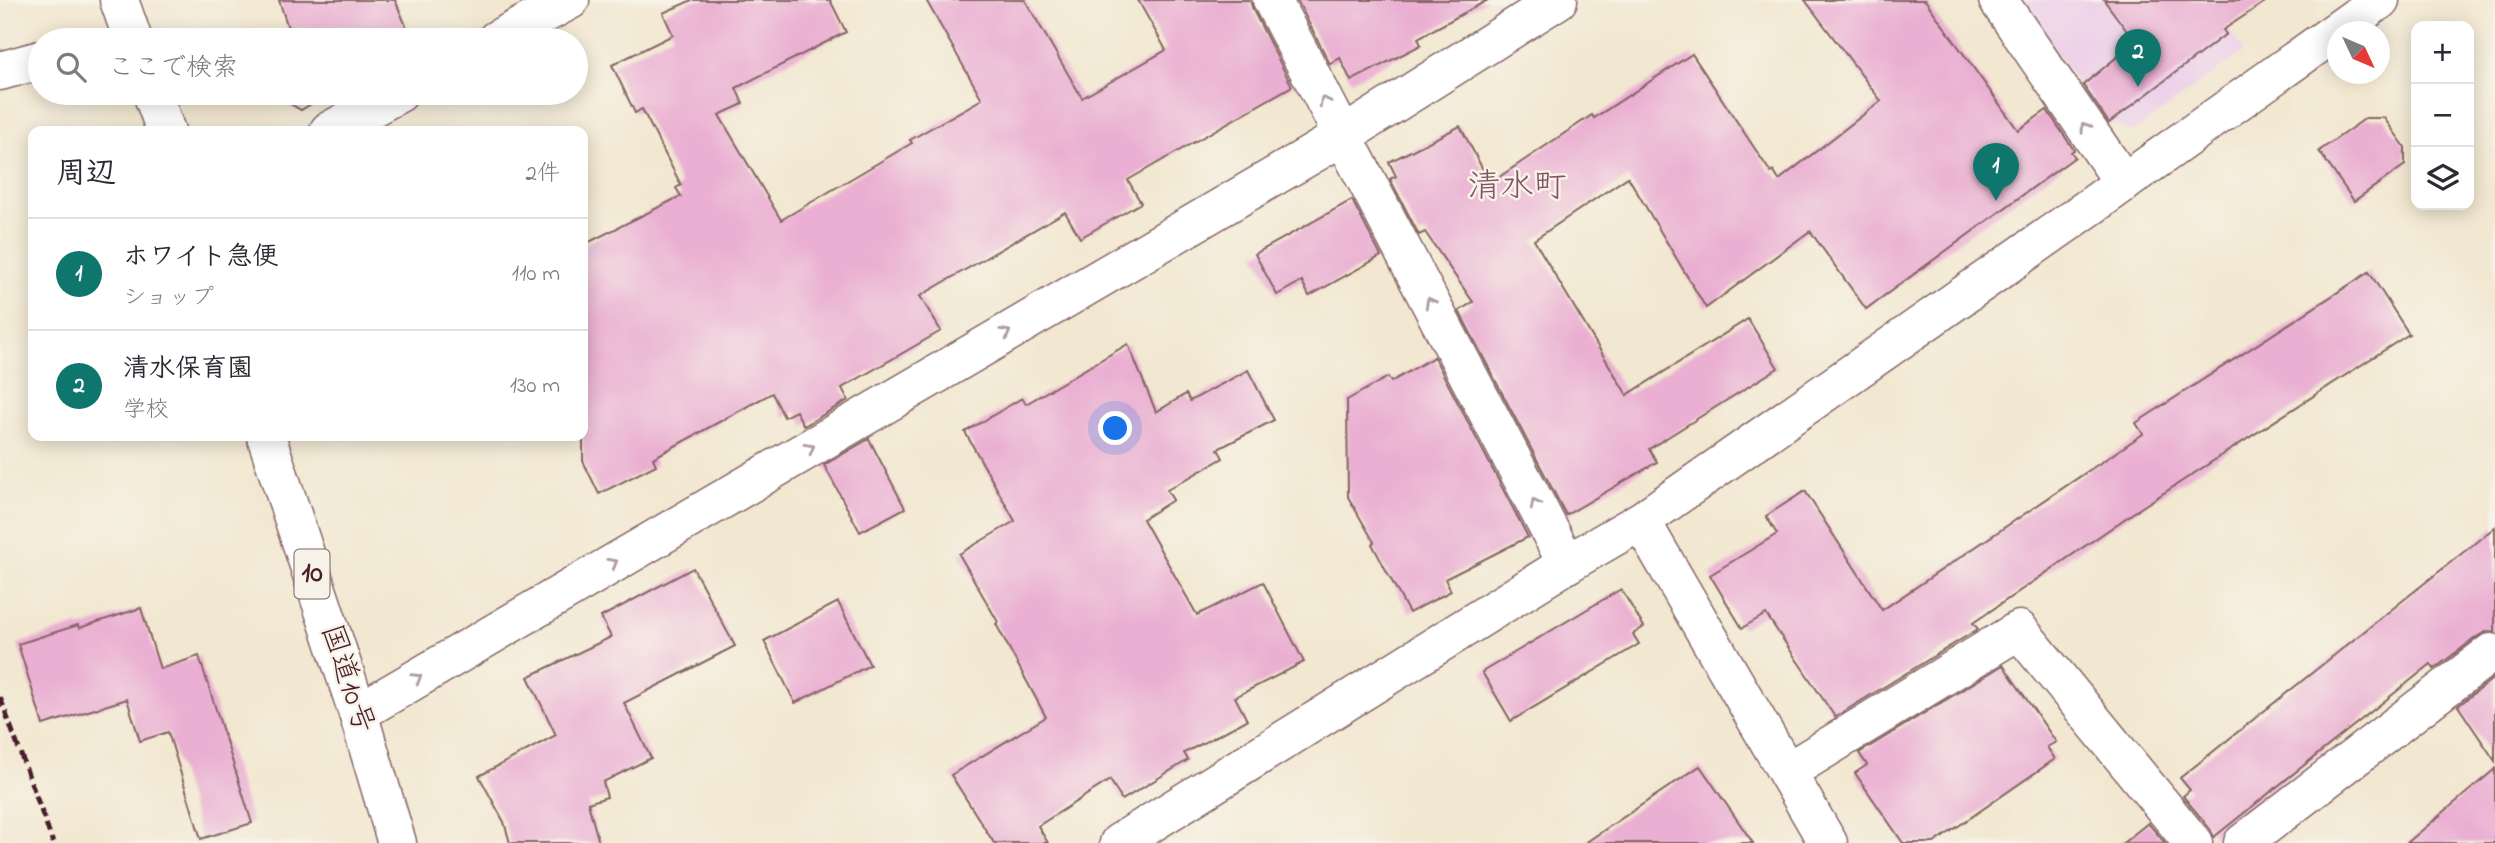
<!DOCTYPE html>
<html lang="ja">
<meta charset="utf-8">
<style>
:root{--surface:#fff;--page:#f7f7f7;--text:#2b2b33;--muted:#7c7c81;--line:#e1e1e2;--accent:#0f766e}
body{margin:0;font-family:"Indie Flower","Klee One",sans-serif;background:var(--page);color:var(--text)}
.controls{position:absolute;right:21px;top:21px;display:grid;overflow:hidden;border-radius:14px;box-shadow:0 4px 18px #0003}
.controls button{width:63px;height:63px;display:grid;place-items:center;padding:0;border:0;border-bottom:2px solid var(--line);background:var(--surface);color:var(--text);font:35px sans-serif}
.compass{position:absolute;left:2327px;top:21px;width:63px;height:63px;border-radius:50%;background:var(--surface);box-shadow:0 4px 18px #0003;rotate:134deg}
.you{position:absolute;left:1116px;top:429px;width:24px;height:24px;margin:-18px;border:5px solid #fff;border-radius:50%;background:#1a73e8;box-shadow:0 0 0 10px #1a73e833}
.badge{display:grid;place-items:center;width:46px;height:46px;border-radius:50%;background:var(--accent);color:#fff;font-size:23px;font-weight:700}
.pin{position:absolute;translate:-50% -58px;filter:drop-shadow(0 2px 4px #0008)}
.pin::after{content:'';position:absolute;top:37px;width:24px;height:21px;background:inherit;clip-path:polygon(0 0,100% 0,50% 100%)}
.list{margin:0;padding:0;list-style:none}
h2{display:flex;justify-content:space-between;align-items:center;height:91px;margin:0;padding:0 28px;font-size:30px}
h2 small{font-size:23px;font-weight:400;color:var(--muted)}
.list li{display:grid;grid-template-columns:46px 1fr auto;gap:21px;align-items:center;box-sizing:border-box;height:112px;padding:0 28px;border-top:2px solid var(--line)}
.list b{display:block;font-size:26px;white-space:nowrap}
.list p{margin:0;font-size:23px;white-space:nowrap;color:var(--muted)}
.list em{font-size:23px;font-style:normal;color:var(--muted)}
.icon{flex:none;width:38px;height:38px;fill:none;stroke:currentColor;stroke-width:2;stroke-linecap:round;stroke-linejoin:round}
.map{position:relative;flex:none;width:2495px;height:843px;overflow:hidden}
.search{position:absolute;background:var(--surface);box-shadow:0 4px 18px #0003;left:28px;top:28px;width:560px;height:77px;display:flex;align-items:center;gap:18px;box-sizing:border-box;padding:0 24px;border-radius:38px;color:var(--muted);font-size:26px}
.panel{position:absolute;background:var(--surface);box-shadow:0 4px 18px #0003;left:28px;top:126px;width:560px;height:315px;border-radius:14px}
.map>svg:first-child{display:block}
</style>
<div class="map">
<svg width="2495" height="843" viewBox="0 0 2495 843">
<rect width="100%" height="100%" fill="#f7f3e8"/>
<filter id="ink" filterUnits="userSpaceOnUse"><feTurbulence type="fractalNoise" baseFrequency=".0143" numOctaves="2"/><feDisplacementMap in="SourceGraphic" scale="14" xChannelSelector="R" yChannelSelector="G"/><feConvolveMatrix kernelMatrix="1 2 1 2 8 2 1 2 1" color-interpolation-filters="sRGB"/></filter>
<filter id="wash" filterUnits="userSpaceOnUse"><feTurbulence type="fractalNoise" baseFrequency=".00686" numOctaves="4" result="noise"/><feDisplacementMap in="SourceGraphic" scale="28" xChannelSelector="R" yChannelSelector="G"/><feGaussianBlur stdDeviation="1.57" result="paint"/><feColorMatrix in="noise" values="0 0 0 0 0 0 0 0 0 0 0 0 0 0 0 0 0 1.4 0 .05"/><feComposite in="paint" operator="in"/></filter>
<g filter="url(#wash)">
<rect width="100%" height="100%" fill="#f2e7d0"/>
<path fill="#edd1e9" d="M2019,0H2207L2244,51L2134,132L2106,123Z"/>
<g id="blocks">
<g fill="#eaafd2">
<path d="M279,0H395L412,40H292Z"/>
<path d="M692,0H830L846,32L736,88L743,104L719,115L781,220L912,143L910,140L982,99L926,0H1025L1082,98L1166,50L1138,0H1250L1253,10L1292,86L1128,180L1141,203L1080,238L1065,212L920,296L941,331L842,388L848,400L804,426L796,411L784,417L772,393L653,458L656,465L599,494L583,461V245L681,196L676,188L681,185L642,109L635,113L612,65L673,35L663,13Z"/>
<path d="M1297,0H1488L1418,38L1421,45L1351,81L1340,58L1330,64Z"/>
<path d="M1805,0H1925L2018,130L2047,110L2074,150L2071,152L2075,157L1866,309L1810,231L1706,308L1628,177L1534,240L1627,395L1748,319L1778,368L1649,449L1657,462L1566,515L1459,311L1473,302L1425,232L1419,235L1390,179L1396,176L1389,162L1460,126L1490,183L1592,115L1594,118L1692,54L1771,173L1773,171L1779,180L1881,101Z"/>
<path d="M2104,0H2268L2223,30L2226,34L2109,123L2083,85L2135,42Z"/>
<path d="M271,93H329L301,110Z"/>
<path d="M2366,118H2384L2405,147V165L2354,201L2319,151Z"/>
<path d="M1352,200L1381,256L1309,296L1302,281L1277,295L1255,254Z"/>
<path d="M2369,272L2409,334L2136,511L1973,623L1978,629L1835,717L1766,614L1742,628L1710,575L1777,534L1766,516L1805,491L1882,610L2143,434L2136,423Z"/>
<path d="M1128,344L1156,412L1186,394L1190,401L1248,370L1274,420L1218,449L1223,458L1167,490L1173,500L1143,519L1197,615L1263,582L1304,662L1235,697L1247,720L1184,753L1188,760L1122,800L1110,780L1038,826L1048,843H994L951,775L1046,717L996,624L998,622L959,554L1015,521L965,432L1022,398L1026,404Z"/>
<path d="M1434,357L1528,537L1445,579L1451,591L1409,613L1372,544L1374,542L1348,497L1347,400L1388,377L1391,382Z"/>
<path d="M869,439L905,508L860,532L824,465Z"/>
<path d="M2495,527V632L2488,631L2478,636L2434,669L2431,664L2214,837L2210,829L2183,796L2190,790L2180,778Z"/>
<path d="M693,568L735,646L624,703L651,758L603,782L607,797L588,803L599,843H510L504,822L479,776L556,735L528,677L611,637L601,617Z"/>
<path d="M1621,589L1644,627L1633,634L1639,644L1511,721L1482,672Z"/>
<path d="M838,602L870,665L795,703L764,641Z"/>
<path d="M141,608L160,669L199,656L252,823L201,839L168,732L140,741L127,699L43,725L18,644L78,625L79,628Z"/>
<path d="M2003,665L2056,742L2047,747L2055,759L1934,843H1903L1855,773L1867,765L1859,753Z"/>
<path d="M2495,677V761L2458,706Z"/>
<path d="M1700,766L1753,843H1585Z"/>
<path d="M2495,769V843H2407Z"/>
<path d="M2148,823L2165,843H2123Z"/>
</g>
</g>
</g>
<g filter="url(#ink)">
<use href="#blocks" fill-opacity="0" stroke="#856565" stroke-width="2"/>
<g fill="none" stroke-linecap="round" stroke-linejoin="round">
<defs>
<g id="minor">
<path d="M1272,0L1567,564"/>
<path d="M1998,0L2124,183"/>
<path d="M0,71L40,60"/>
<path d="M1641,521L1828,843"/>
<path d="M358,713L1343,136L1558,0"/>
<path d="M1787,772L2019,630L2193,843"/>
<path d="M1119,843L1567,564L1641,521L2094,204L2380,0"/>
<path d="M2243,843L2491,653"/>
</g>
<g id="tertiary">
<path d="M496,40L570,0"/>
<path d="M329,131L399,93"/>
</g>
<g id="trunk">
<path d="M119,0L133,40"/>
<path d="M152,93L166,131"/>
<path d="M266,436L358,713L397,843"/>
</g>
</defs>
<use href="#minor" stroke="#856565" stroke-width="41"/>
<use href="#tertiary" stroke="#856565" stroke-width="41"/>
<use href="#trunk" stroke="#856565" stroke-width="41"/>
<use href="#minor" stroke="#fff" stroke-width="38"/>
<use href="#tertiary" stroke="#fff" stroke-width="38"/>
<use href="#trunk" stroke="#fff" stroke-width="38"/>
<path stroke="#4a1f2b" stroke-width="5" stroke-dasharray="10 5" stroke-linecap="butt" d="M0,697L53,843"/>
</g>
<defs><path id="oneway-chevron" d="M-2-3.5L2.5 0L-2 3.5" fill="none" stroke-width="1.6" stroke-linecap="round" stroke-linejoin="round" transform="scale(1.75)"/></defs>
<g stroke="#ae9aa0">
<use href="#oneway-chevron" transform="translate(1324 101) rotate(-117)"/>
<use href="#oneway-chevron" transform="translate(2085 127) rotate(-125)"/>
<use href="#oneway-chevron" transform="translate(1430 302) rotate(-118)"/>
<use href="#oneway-chevron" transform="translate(1006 333) rotate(-30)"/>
<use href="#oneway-chevron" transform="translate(810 448) rotate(-30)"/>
<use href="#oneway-chevron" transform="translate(1535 504) rotate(-118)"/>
<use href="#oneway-chevron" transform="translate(613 563) rotate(-30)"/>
<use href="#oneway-chevron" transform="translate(417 678) rotate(-31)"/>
</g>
</g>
<g text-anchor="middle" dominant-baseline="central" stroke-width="5" stroke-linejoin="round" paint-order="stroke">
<rect fill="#f7f3e8" stroke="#7e5f64" stroke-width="2" x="294.5" y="549.5" width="35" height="49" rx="5"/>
<g font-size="28" font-weight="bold" fill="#4a1f2b">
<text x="312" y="574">10</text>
</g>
<g font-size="30" fill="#4a1f2b" stroke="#f7f3e8">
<text transform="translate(346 679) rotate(72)">国道10号</text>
</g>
<g font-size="33" fill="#825165" stroke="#f7f3e8">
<text x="1517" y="188">清水町</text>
</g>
</g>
</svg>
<div class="controls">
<button>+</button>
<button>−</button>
<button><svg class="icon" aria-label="layers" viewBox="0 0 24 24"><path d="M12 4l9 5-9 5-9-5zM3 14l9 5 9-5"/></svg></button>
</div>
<svg class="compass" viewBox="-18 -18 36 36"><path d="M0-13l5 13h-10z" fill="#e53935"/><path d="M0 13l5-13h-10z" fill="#7c7c81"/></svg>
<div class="you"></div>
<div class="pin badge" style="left:1996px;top:201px">1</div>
<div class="pin badge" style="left:2138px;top:87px">2</div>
<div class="search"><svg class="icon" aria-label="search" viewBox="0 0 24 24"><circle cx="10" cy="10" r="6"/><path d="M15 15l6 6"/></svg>ここで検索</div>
<section class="panel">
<h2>周辺<small>2件</small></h2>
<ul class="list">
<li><span class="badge">1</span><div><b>ホワイト急便</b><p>ショップ</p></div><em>110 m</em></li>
<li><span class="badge">2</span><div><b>清水保育園</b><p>学校</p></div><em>130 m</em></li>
</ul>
</section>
</div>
